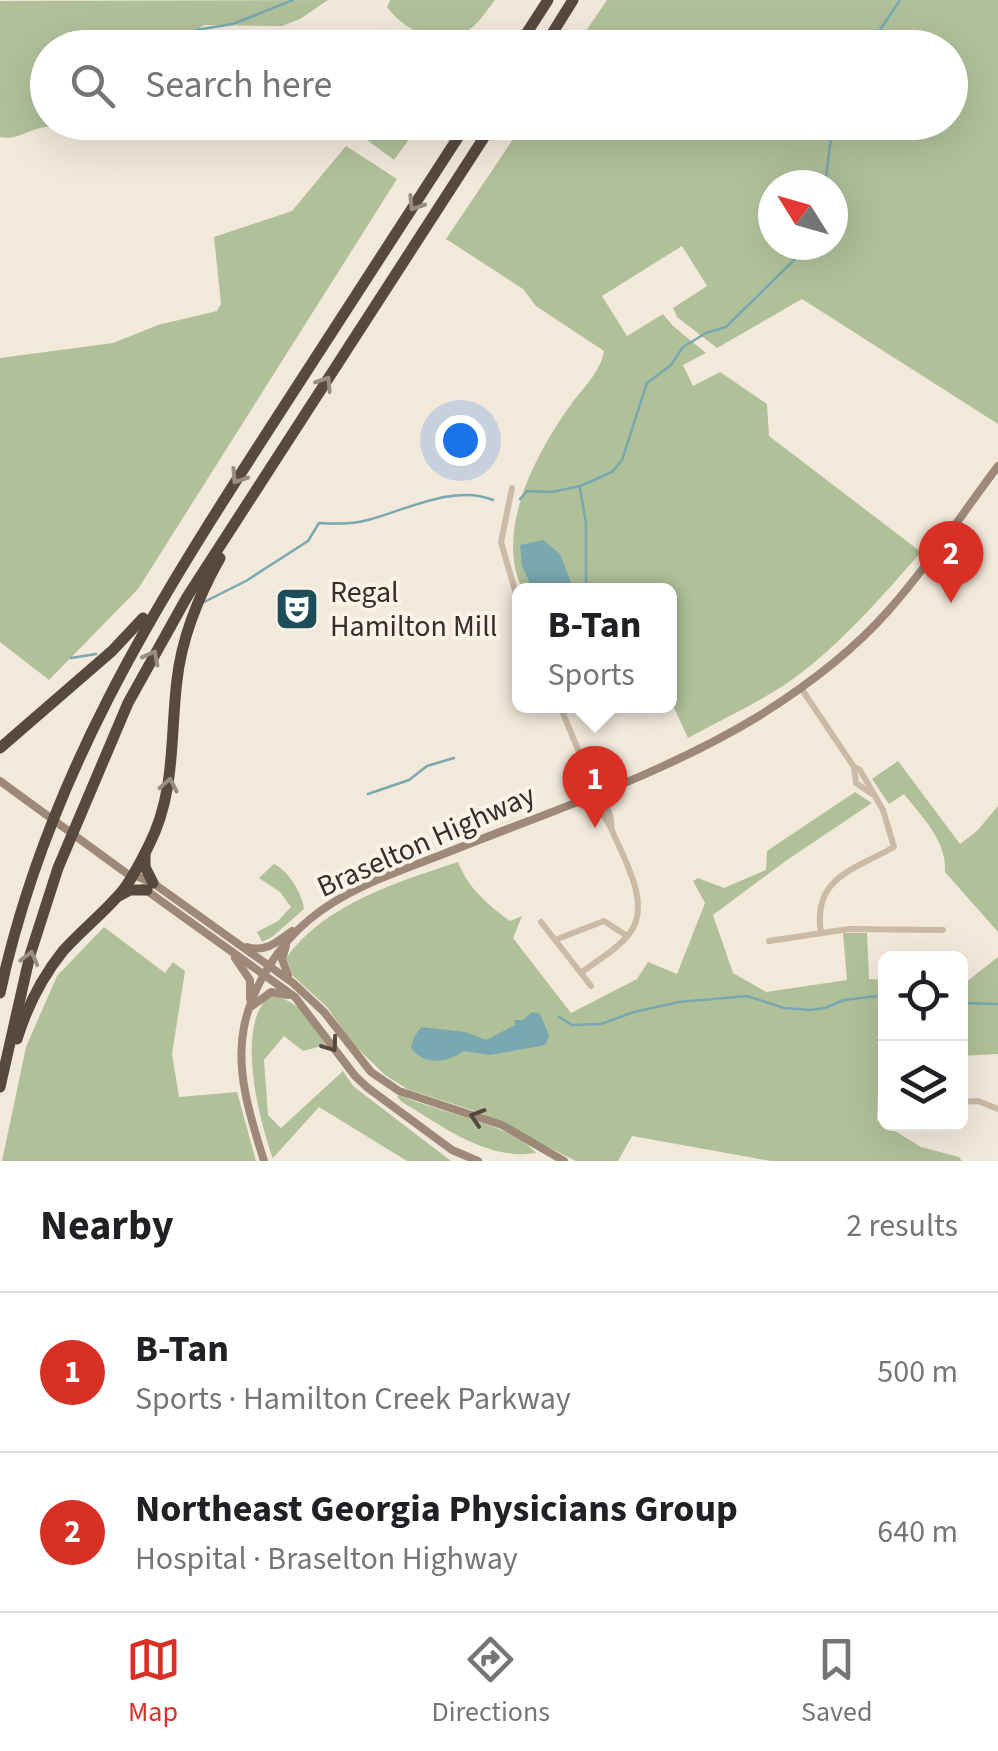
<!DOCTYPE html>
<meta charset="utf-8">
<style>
:root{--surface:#fff;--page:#f6f6f6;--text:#202124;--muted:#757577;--line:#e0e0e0;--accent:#d93025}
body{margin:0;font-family:"Source Sans 3",sans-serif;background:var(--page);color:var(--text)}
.controls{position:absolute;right:30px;bottom:30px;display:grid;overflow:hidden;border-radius:15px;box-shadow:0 10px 40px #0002}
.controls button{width:90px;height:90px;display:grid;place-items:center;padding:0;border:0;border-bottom:2px solid var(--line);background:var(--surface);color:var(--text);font:50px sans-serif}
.compass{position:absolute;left:758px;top:170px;width:90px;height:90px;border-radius:50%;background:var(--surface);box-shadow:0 10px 40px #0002;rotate:307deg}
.you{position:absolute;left:460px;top:440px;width:35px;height:35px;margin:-25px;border:8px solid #fff;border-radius:50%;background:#1a73e8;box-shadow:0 0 0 15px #1a73e833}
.badge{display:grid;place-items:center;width:65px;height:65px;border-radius:50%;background:var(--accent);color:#fff;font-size:32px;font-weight:700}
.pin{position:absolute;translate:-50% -82px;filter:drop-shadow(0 2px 5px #0008)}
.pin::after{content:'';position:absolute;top:52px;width:35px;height:30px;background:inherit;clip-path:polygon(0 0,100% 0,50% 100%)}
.popup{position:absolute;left:512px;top:583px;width:165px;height:130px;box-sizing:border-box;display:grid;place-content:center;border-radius:15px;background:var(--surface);filter:drop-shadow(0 2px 8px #0005);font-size:32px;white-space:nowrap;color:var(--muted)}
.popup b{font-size:38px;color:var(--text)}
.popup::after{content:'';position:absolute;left:50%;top:100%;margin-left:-20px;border:20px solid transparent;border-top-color:var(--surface)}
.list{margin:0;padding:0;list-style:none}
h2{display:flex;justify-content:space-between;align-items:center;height:130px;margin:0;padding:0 40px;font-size:42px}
h2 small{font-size:32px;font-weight:400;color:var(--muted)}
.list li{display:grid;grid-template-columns:65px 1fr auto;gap:30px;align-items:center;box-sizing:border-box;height:160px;padding:0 40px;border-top:2px solid var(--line)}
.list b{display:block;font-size:38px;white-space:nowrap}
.list p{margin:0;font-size:32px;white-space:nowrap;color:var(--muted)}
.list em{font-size:32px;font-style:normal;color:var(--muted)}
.icon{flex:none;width:55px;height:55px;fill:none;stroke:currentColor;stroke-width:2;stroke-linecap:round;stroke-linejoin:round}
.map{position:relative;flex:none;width:998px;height:1161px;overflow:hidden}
.search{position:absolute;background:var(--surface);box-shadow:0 10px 40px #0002;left:30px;right:30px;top:30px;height:110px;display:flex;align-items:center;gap:25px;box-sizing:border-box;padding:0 35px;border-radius:55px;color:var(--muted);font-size:38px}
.sheet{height:450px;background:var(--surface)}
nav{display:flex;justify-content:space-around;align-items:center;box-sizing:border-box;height:140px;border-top:2px solid var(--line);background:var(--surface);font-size:28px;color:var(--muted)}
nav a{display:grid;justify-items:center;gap:5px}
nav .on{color:var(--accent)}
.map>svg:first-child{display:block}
</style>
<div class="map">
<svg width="998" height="1161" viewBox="0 0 998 1161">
<rect width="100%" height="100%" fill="#f2e9db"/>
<g fill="#b0c19a" fill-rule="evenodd">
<path d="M328,0L300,19L282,26L204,25L173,47L48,48V122L113,123C89,138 65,121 40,128C24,132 17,140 0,137V1Z"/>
<path d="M390,0H495C487,10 478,25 467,31C437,47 405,31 387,7Z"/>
<path d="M607,0H998V424L802,299L717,348L677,317L673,308L707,286L682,246L602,296L627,336L663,314L673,326L706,353L683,365L693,386L720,372L767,404L769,436L921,552C879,600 836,650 783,686C753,705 719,721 688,738L670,699V590H523C493,532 537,451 572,403C584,387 601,371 604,351L536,306L523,289L446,239L524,123L950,122V48L575,47ZM773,185H833V245H773Z"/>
<path d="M356,122H421V123L394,160L351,128Z"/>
<path d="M346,146L397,179L138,589L49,680L0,642V358L113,343L158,325L217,311L221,304L214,237L292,211Z"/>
<path d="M898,761L960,844L977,831L998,806V932L945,872C947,841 922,817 904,794L889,804L872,779Z"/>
<path d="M855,792L872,803L787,860L713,915L733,973L766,992L847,980L843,933H867L869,979L885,980V1077L878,1096L877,1120L921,1147L959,1157L962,1161H771L632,1136L618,1161H576L478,1112L407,1089L385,1075L351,1042L328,1008L293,976L286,958C325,904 397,882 458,862C468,888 488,905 510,921L522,916L513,938L571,1013L637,979L648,962L677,974L705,903L693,881L698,878L724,888L766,870L767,851Z"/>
<path d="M274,864C288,870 303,895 304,909L272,937L262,942L257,932L278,921L291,907L280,892L259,878Z"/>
<path d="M104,927L165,973L173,962L185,971L172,1054L179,1097L237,1092L256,1161H2L26,1047L57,976Z"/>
<path d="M998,957V1054L961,1056V986Z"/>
<path d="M271,995C301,1001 311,1021 326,1045L303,1051L284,1036L264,1060L268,1115L281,1128L343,1071L353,1086L451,1161H407L319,1107L273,1158C259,1121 234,1023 271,995Z"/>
<path d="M399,1095C437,1112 512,1124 536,1153C486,1161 441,1125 402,1102L397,1097Z"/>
</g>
<g fill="#79a8b0">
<path d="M543,540L560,554L574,590H533L522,566L520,545Z"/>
<path d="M532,1012L540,1014L549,1035L546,1044L541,1046L490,1055L464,1051C448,1062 425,1067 411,1048L414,1037L421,1027L466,1032L486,1040L515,1025L514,1020H523Z"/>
</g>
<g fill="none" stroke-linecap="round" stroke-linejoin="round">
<g stroke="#79a8b0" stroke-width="2.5">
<path d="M196,30L233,24L293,0"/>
<path d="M868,48L900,0"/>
<path d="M825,185L833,122"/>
<path d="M580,488L586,523V590"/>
<path d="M520,499L527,491L552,492L580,486L612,472L622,460L647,383L671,365L683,347L706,333L726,327L795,259L799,245"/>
<path d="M204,602L246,581L308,541L319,523C334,524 354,524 368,520C406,510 454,484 493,500"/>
<path d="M71,658L96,654"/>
<path d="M368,794L409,780L427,766L454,758"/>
<path d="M960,1003L998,1004"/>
<path d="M559,1017L572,1025L601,1024L634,1012L679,1002L747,996L784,1008L810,1010L825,1008L844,1000L886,995"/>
</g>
<g stroke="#cabaa6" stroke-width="6">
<path d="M512,488L501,542L520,608"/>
<path d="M801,688L854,767"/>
<path d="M560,706L596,793C604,805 613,812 611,828C623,858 652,903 630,933C618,949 596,961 581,973L555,940L604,921L627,936"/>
<path d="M598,798L596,803L611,828"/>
<path d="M541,922L555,940"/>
<path d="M821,933C812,878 853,870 894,847L883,810L860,770L854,767L856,783L872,794"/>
<path d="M769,941L849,929L943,930"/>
<path d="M581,973L591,986"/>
<path d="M960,1102L978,1101L998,1109"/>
</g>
<g stroke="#9e8978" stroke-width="8">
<path d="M0,781L133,878"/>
<path d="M131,874L153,883L293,983L324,1012L371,1072L399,1091L502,1125L564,1161"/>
<path d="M143,888L295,997L355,1076L368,1088L452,1150L478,1161"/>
<path d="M286,946L282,959L288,975"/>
<path d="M247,947C266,953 278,941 292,931"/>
<path d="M235,958L250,980V999"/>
<path d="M252,1006L271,992L288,995"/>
<path d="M264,1161C251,1119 235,1072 244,1027C252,987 278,945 310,919C348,887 400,871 446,853C551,811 662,775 759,716C805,687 852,652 888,611C928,566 962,514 998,466"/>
</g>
<g stroke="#57493e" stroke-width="11">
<path d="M517,48L548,0"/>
<path d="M543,48L573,0"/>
<path d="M0,748L112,651L143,618"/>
<path d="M145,854V867L153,883"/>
<path d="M119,896L130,890H147"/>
<path d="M0,993C46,780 153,609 270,428C336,326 402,224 468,122"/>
<path d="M17,1039C27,1007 42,977 63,951C80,932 100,916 117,897C130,884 141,861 149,845C176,792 170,737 177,680C182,636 198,597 220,558"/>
<path d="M0,1087L30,955L58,868L128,703L187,597L494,122"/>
</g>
</g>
<defs><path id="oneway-chevron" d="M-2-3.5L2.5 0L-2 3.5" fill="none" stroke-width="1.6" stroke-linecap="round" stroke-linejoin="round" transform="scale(2.5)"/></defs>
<g stroke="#988d82">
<use href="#oneway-chevron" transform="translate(415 204) rotate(123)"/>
<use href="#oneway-chevron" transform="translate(325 383) rotate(-57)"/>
<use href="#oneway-chevron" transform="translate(238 477) rotate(123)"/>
<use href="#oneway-chevron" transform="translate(152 657) rotate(-62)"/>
<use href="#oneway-chevron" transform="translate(169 785) rotate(-79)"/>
<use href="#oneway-chevron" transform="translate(30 958) rotate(-75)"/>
</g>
<g stroke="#55493f">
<use href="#oneway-chevron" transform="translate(331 1045) rotate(54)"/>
<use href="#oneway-chevron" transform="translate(477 1117) rotate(-162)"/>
</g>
<defs>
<symbol id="theatre-square" viewBox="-11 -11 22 22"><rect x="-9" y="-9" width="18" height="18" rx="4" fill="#1c4e59" stroke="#faf3e7"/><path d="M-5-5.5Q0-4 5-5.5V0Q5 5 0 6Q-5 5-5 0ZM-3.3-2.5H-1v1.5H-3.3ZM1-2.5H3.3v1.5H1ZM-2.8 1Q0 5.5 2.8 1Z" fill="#fff"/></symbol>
</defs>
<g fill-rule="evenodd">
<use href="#theatre-square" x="272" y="584" width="50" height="50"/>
</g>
<g text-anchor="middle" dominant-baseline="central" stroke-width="8" stroke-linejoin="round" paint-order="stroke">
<g font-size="30" fill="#362e27" stroke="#faf3e7" text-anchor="start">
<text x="330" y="592">Regal<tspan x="330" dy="34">Hamilton Mill</tspan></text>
</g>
<g font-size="30" fill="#362e27" stroke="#faf3e7">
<text transform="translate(426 841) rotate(-24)">Braselton Highway</text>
</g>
</g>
</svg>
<div class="controls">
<button><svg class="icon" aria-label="locate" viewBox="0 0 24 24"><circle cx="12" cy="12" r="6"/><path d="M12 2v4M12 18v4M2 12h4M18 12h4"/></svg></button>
<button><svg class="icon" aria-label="layers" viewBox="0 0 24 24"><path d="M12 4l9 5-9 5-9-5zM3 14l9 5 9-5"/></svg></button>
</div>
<svg class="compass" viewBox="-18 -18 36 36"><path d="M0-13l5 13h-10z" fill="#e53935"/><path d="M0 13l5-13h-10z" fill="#757577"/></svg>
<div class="you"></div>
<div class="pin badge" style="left:595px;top:828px">1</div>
<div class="popup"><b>B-Tan</b>Sports</div>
<div class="pin badge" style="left:951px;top:603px">2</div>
<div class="search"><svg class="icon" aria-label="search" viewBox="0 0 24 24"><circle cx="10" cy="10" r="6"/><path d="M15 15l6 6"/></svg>Search here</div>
</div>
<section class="sheet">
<h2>Nearby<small>2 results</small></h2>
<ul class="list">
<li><span class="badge">1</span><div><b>B-Tan</b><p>Sports · Hamilton Creek Parkway</p></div><em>500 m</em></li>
<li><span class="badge">2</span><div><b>Northeast Georgia Physicians Group</b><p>Hospital · Braselton Highway</p></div><em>640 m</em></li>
</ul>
</section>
<nav>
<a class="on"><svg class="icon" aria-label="map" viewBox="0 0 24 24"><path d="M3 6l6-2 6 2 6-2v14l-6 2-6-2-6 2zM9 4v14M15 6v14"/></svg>Map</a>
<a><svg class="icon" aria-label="directions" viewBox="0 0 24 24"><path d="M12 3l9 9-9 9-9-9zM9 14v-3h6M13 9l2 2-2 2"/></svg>Directions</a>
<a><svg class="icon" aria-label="saved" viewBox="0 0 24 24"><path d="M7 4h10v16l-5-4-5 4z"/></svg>Saved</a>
</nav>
